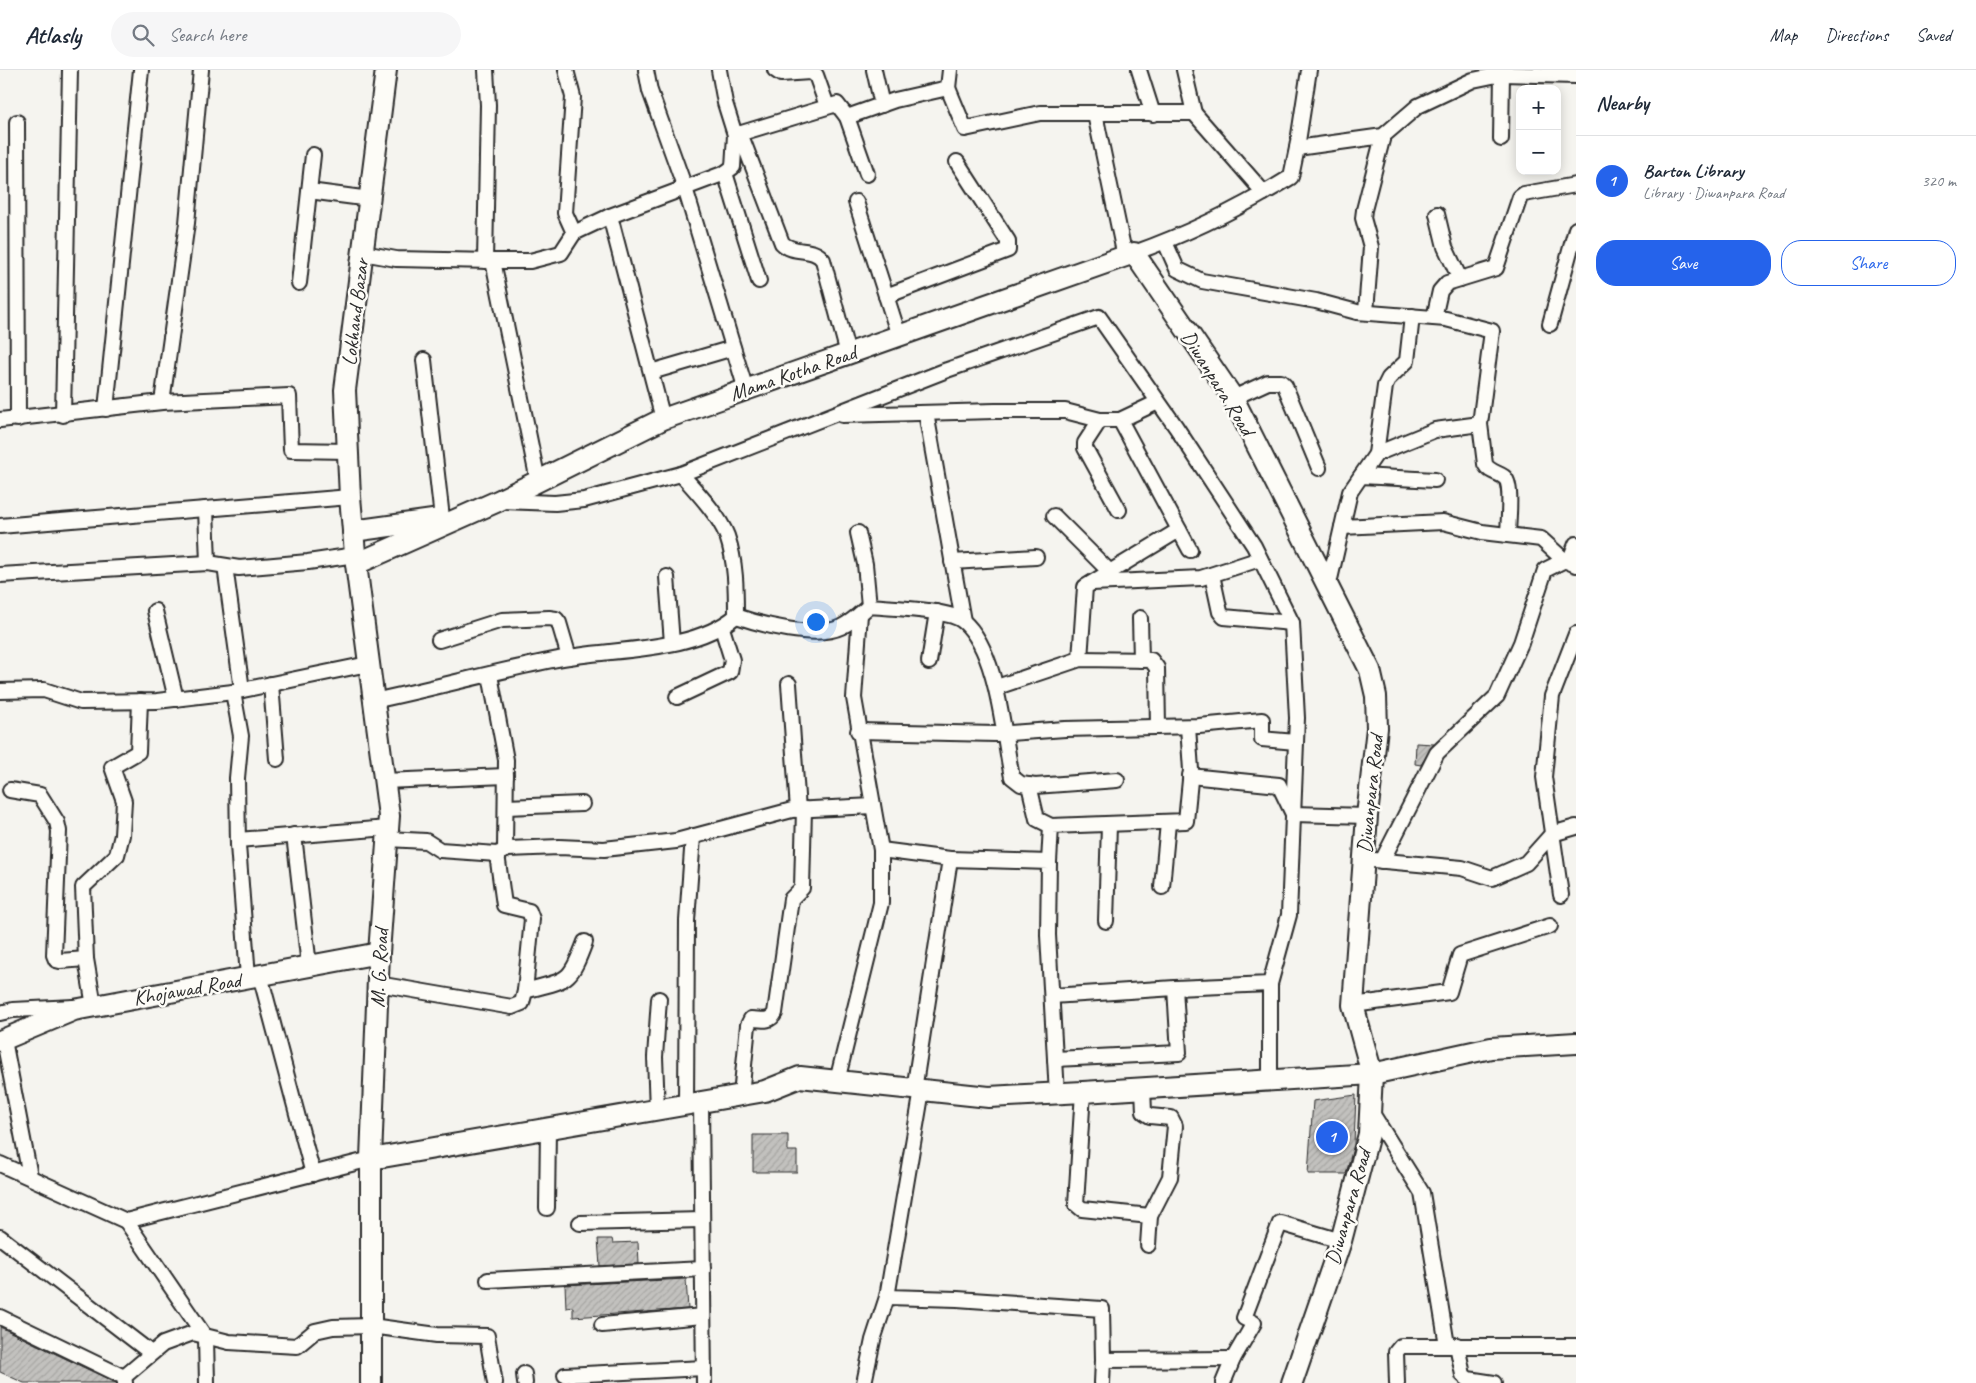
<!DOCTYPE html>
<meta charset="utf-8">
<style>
:root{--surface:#fff;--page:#f6f6f7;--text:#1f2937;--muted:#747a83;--line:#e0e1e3;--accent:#2563eb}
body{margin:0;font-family:Caveat,sans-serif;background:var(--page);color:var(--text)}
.controls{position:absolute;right:15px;top:15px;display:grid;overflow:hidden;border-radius:10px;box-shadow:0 2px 12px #0003}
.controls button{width:45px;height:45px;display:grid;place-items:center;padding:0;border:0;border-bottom:1px solid var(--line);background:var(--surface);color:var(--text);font:25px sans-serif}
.you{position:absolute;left:815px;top:551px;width:18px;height:18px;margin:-12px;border:4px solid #fff;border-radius:50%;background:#1a73e8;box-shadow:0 0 0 8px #1a73e833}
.badge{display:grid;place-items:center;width:32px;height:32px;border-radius:50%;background:var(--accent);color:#fff;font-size:16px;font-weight:700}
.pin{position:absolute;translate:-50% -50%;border:2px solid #fff;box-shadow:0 1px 5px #0006}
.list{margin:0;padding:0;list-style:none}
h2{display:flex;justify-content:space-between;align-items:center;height:65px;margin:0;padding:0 20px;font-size:21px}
h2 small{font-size:16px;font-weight:400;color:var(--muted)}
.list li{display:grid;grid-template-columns:32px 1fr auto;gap:15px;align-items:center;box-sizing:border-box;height:90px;padding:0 20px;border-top:1px solid var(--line)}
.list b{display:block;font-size:19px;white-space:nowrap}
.list p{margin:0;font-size:16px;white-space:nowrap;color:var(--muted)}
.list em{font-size:16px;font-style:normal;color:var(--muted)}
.actions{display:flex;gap:10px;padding:15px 20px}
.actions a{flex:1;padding:11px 0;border:1px solid var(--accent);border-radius:20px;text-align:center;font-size:18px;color:var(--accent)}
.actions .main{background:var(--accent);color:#fff}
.icon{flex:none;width:28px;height:28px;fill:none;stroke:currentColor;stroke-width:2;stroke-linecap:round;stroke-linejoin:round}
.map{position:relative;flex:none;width:1576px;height:1313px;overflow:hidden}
header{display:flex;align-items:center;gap:30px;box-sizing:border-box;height:70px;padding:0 25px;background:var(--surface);border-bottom:1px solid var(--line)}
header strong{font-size:24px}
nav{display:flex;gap:28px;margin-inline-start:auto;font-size:18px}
.search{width:350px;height:45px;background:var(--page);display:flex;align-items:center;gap:12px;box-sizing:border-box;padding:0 18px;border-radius:28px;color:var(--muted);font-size:19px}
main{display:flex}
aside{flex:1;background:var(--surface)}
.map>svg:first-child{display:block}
</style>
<header>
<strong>Atlasly</strong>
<div class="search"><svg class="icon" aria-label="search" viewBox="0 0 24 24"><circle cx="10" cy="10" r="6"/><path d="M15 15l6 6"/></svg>Search here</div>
<nav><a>Map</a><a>Directions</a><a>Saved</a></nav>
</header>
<main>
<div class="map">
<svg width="1576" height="1313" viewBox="0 0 1576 1313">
<defs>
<pattern id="building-hatch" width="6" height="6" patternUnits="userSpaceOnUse" patternTransform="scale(1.25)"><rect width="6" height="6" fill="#c2c1be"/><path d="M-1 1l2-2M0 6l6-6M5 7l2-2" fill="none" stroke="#a7a6a3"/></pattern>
</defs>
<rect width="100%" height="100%" fill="#f5f4ef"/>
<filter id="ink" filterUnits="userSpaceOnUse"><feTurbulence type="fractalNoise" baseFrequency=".02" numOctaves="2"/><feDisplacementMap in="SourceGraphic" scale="10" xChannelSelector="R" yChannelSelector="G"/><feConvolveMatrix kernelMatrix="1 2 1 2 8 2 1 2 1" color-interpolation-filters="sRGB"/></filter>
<g filter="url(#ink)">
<g fill="url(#building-hatch)" stroke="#2b2b2b">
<path d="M1416,673L1434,674L1421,695L1415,694Z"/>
<path d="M1356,1025L1354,1074L1346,1104H1308L1313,1031Z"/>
<path d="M753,1065H788V1081H797V1102H753Z"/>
<path d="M598,1169H612L613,1173L638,1172L639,1194L600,1196Z"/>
<path d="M686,1209L688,1239L573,1247V1237L566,1238L565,1215Z"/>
<path d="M0,1257L116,1313H24L0,1302Z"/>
</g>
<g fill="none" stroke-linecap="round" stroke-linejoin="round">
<defs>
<g id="street">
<path d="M566,0L573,27L565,143L574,163"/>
<path d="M646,0L650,21L685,118L746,320"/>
<path d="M719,0L725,33L735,65"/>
<path d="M775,0L781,4L810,2L816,5L827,36"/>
<path d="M874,0L882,35"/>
<path d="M1139,0L1153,44"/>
<path d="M1184,0L1194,43"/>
<path d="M1502,0V4L1576,6"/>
<path d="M948,18L965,59L1040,43H1194L1264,123"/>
<path d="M1095,44L1125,187"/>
<path d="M847,47L867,104"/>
<path d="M17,52L18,349"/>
<path d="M740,63L782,173C794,185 813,176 823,190L848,284"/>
<path d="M1297,78L1309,0"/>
<path d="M725,103L759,211"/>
<path d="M309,121L370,129"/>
<path d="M856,132L899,266"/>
<path d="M1437,144L1445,177L1460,209"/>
<path d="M610,146L663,349"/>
<path d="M1165,172L1177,199L1202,211L1316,231L1357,242L1446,249L1492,261L1480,354L1435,360L1376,384L1350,422L1328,518"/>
<path d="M363,183L396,189L493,191H530L561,183L574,163L610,146L725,103L733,97L735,65L837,34L847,47L895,30L948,18L950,0"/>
<path d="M1134,183C1190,163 1241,138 1291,107L1297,78L1383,66L1418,36L1473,10L1502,4L1501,69"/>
<path d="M485,191L488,35L486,0"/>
<path d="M493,191L538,411"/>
<path d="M299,213L313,85"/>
<path d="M886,226L1008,180V171L957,92"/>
<path d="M1366,242L1371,177L1363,148L1364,140L1383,66"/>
<path d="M1434,248L1440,221L1447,213L1496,198L1520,127L1524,124L1576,115"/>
<path d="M1550,254L1576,159"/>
<path d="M424,290L442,448"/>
<path d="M651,302L733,278"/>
<path d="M1233,328L1268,312H1281L1285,316L1319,398"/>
<path d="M162,332L187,153L201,0"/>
<path d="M106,339L141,0"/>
<path d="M926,343L963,551"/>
<path d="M63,345L70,0"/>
<path d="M842,345L995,341H1065L1100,350H1120L1158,332"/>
<path d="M0,350L162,332L289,326L291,380L348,381"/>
<path d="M1100,350L1085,373V378L1119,440"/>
<path d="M1120,350L1190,480"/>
<path d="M1480,354L1485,394C1489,402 1497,402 1504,407C1513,413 1508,453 1508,465"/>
<path d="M1376,384L1385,316L1389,308L1407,291L1412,246"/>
<path d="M681,404L947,300L1099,247L1176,357L1254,476L1292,553L1297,648L1289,845L1270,914L1175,918L1179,983L1055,989"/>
<path d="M1361,406L1435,410"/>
<path d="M206,439L208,493"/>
<path d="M1054,446L1109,501"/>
<path d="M0,456L350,427"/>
<path d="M1342,457L1443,452L1482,462L1541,469L1564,490L1576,495"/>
<path d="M858,463L865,494L869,536"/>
<path d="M952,492L1036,487"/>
<path d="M225,496L242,620"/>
<path d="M0,505L208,493L239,498L308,492L355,485"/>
<path d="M1212,505L1220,542L1224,547L1292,553"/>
<path d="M667,507L672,573"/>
<path d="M1092,513L1201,508L1260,489"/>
<path d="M155,541L176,629"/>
<path d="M736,546C762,555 816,569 841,557C852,552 861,543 869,536C890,538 949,539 963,551C998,581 1003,664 1012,707L1021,714L1035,716L1117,710"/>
<path d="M1140,548L1141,590"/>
<path d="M439,570L502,550L549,548L556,549L559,553L569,587"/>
<path d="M1080,589L1085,517L1179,460"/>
<path d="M929,592L937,542"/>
<path d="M490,605L506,690L505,780"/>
<path d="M271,614L277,689"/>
<path d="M789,614L798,740"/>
<path d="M997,617L1080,589L1151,590L1157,598L1158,657"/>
<path d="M0,621L44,620L81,632L157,631L233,622L368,594"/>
<path d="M233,622L241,666L237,708L238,775L248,907"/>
<path d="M677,627L730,602L732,590L722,558"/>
<path d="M373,631C435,618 496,601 558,589C612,578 692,583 736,546C736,519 736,492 727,466C719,445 696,421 681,404L584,430L555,433L502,431"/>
<path d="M858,661L996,664L1065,659L1199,656L1262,650V669L1296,672"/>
<path d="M1190,706L1279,715L1293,744L1367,746"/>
<path d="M384,711L506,706"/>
<path d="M1029,715L1037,749L1051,756"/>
<path d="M10,720L40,725L57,752L59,761L54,885L56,890L60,891L86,889"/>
<path d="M506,737L582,734"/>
<path d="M294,765L309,896"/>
<path d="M387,769L426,771L440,780L497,784L508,779L559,777L604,779L676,771L792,740L873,736"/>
<path d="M238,770L388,758"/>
<path d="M881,780L950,789L914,1020"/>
<path d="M950,789L1049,792L1048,865L1057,1024"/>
<path d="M1374,790L1462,798L1492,808L1526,793L1552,764L1576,757"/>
<path d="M1382,791L1437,683L1497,626L1521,573L1545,500L1571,487L1576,474"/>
<path d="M1049,792L1051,756L1186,751L1191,700L1188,657"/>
<path d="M1162,817L1168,753"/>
<path d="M1561,825L1544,707L1552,626L1576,564"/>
<path d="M1106,851L1109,755"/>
<path d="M260,905L313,1104"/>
<path d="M378,914L512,937L522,933L525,921L532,849L529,841L504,835L497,784"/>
<path d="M1270,914V1011"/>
<path d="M525,921C567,909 569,915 585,872"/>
<path d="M1052,926L1175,918"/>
<path d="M1353,935L1449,922L1460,885L1550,856"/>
<path d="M0,943L13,940L94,936L86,889L83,817L117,785L122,765L124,731L112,697L138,682L140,631"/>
<path d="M4,970L30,1106"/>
<path d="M837,1011L881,833V780L854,628L860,544"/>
<path d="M1143,1018L1144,1042L1150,1046L1171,1048L1175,1056L1170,1107L1150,1146L1148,1175"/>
<path d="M922,1020L887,1227L957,1229L1102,1239L1103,1290L1233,1289"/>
<path d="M1083,1022L1076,1134L1082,1139L1150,1146"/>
<path d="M741,1025L748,955L751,949C760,949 770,953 775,943L791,829L802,818L804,739"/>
<path d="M701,1032L704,1313"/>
<path d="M686,1035L687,851L693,766"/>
<path d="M657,1040L655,987L659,929"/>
<path d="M1370,1040L1422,1123L1447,1275"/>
<path d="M0,1094L126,1151L371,1089"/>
<path d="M547,1138L548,1059"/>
<path d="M126,1151L206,1268L207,1313"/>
<path d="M580,1153L702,1150"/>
<path d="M0,1167L151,1283"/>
<path d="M488,1210L703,1199"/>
<path d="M0,1247L124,1307L125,1313"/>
<path d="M602,1255L703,1246"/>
<path d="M1457,1275L1463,1305L1468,1309L1494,1313"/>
<path d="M524,1304L525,1313"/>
<path d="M565,1305L704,1298"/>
<path d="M124,1307L163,1274L193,1263L229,1272L297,1276L315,1261L333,1257L371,1256L437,1265L487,1266L495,1313"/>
<path d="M864,1313L873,1270L887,1227"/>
<path d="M1102,1313L1103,1290"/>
<path d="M1223,1313L1233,1289L1254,1253L1244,1248L1280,1153L1341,1171"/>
<path d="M1397,1313L1396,1282L1401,1276H1576"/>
</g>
<g id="secondary">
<path d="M353,461L440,449"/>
<path d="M356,494L498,431L663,349L1134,183L1233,328L1370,600L1376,626L1377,658L1367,746L1353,935L1372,1004L1369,1064L1341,1171L1292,1313"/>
<path d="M0,971L74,940L379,883"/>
<path d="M371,1089L765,1021L800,1007L989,1027L1083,1022L1372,1004L1491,978L1576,973"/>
<path d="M371,1313V1089L379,883L389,746L356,494L350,427L345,320L386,0"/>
</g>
</defs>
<use href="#street" stroke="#2b2b2b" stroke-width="18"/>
<use href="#secondary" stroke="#2b2b2b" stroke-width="24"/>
<use href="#street" stroke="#fdfcf7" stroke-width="14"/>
<use href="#secondary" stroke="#fdfcf7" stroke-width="20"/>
</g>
</g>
<g text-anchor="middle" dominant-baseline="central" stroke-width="5" stroke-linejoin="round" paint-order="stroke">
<g font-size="21" fill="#2b2b2b" stroke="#fdfcf7">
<text transform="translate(355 242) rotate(-83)">Lokhand Bazar</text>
<text transform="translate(793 303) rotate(-19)">Mama Kotha Road</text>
<text transform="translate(1218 313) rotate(58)">Diwanpara Road</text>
<text transform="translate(1370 724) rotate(-84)">Diwanpara Road</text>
<text transform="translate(379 898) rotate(-87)">M. G. Road</text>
<text transform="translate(187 919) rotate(-10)">Khojawad Road</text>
<text transform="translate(1348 1137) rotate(-74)">Diwanpara Road</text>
</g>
</g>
</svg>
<div class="controls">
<button>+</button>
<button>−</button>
</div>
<div class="you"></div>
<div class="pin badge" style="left:1332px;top:1067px">1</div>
</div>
<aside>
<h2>Nearby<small></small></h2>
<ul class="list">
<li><span class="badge">1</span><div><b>Barton Library</b><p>Library · Diwanpara Road</p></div><em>320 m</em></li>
</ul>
<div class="actions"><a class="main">Save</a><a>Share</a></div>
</aside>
</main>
